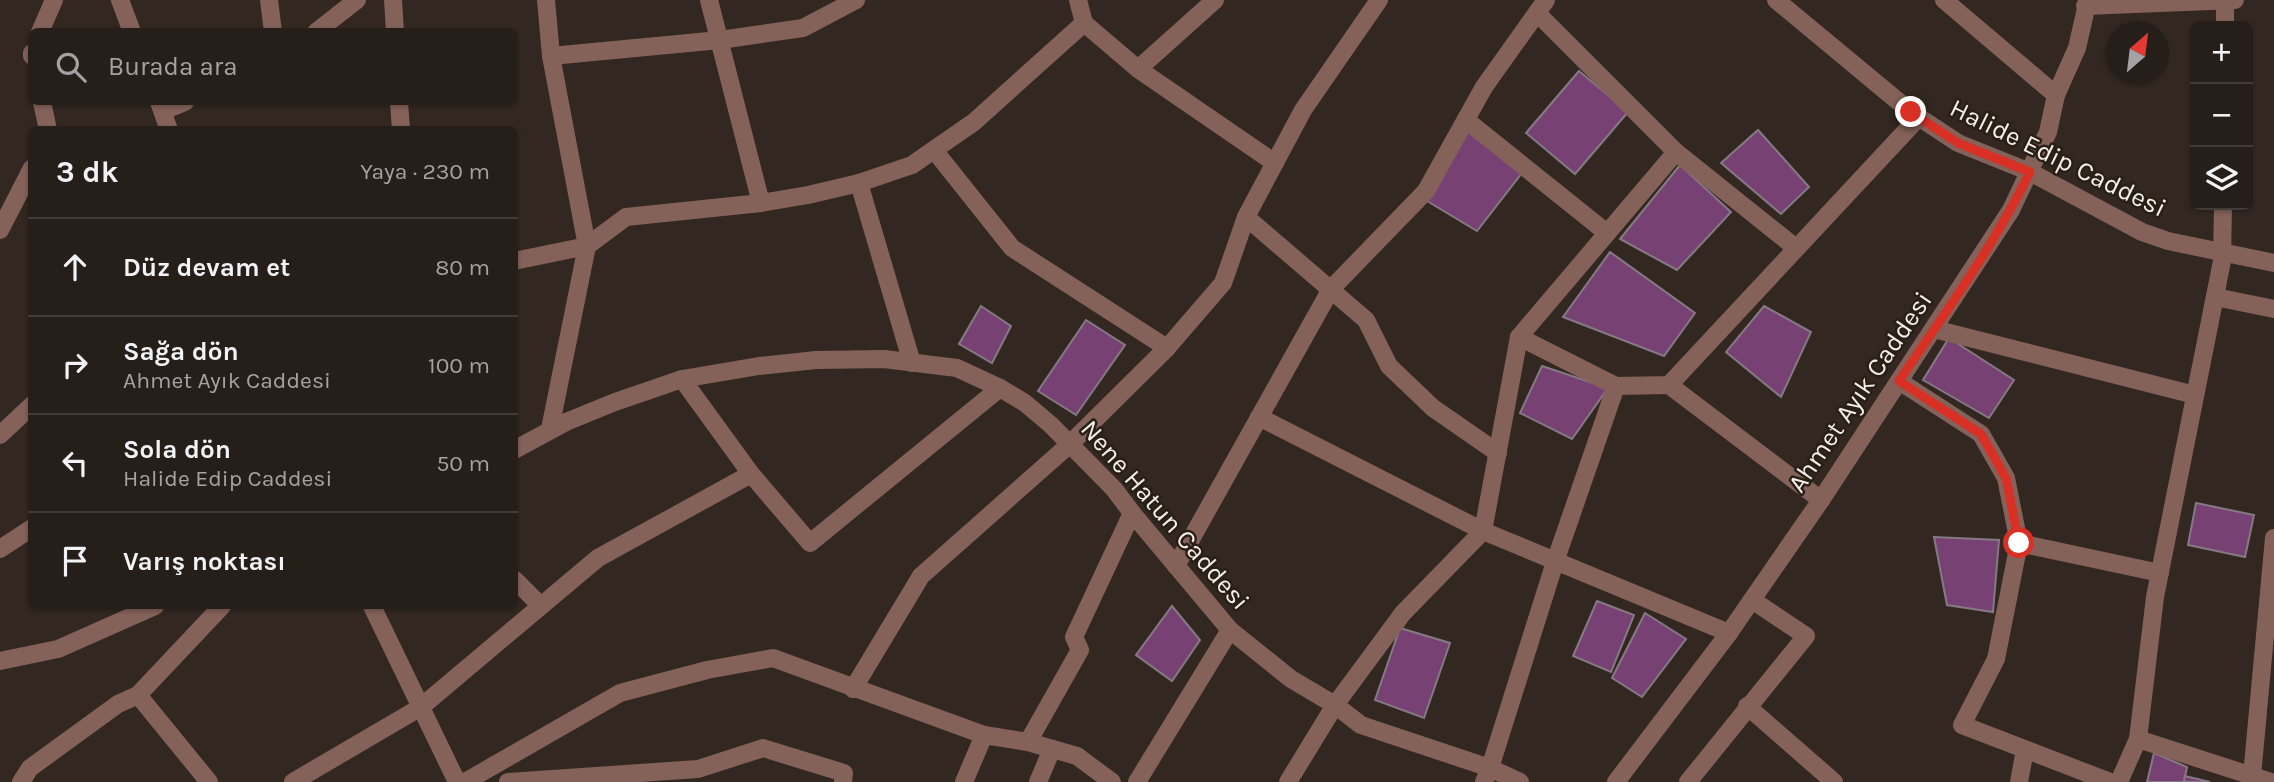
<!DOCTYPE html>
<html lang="tr">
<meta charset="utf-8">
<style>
:root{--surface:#261e19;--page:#2e2722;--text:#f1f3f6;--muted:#a4a2a2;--line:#423c38}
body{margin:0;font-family:Karla,sans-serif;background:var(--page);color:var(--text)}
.controls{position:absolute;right:21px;top:21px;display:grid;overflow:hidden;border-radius:10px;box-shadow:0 2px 5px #0004}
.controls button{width:63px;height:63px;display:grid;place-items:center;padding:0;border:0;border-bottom:2px solid var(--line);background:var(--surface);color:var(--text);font:35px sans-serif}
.compass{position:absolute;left:2106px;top:21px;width:63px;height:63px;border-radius:50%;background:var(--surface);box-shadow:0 2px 5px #0004;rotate:28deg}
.stop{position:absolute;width:21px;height:21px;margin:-16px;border:5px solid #d93025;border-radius:50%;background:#fff}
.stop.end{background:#d93025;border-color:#fff;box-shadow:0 2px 7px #0008}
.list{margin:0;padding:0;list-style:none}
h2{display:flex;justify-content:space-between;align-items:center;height:91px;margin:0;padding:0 28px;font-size:30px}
h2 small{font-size:23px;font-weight:400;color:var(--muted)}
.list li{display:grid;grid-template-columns:46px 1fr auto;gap:21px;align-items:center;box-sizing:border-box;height:98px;padding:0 28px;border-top:2px solid var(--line)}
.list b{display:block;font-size:26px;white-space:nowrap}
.list p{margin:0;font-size:23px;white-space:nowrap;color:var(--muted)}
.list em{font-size:23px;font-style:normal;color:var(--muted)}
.icon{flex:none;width:38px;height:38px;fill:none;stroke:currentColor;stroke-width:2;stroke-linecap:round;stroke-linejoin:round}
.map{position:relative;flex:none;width:2274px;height:782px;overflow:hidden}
.search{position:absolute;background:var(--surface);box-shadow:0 2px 5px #0004;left:28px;top:28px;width:490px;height:77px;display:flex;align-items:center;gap:18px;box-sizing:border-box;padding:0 24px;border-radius:10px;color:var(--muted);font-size:26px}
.panel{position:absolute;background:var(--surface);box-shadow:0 2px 5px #0004;left:28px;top:126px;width:490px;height:483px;border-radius:10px}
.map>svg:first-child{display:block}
</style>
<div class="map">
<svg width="2274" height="782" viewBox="0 0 2274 782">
<rect width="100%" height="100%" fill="#322821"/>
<g fill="#774173" stroke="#857a84" stroke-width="2">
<path d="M1579,71L1628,112L1575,174L1526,133Z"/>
<path d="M1758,130L1809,187L1781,214L1721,163Z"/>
<path d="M1467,131L1522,173L1477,231L1427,201Z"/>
<path d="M1680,165L1731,212L1677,270L1620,239Z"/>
<path d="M1610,252L1695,313L1664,356L1563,317Z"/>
<path d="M981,306L1011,326L992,363L959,344Z"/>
<path d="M1764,306L1811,332L1781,397L1726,352Z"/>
<path d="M1086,320L1125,345L1076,415L1038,391Z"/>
<path d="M1949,338L2014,380L1989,418L1923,380Z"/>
<path d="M1542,366L1608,388L1572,439L1520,413Z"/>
<path d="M2196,503L2254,515L2245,557L2188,545Z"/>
<path d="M1934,537L1999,540L1993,612L1947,605Z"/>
<path d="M1597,601L1634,615L1611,672L1573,656Z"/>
<path d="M1172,606L1200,640L1172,681L1136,655Z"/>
<path d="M1645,613L1686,639L1642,697L1612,678Z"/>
<path d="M1400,628L1450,643L1424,718L1375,700Z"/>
<path d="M2154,753L2187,767L2184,782H2147Z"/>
<path d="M2185,776L2210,782H2184Z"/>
</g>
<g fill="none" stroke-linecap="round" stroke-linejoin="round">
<g stroke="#84625a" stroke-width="18">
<path d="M120,0L132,32"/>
<path d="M269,0L273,32"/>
<path d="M393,0L395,32"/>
<path d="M546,0L551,56L587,246L550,429"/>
<path d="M709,0L761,203"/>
<path d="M1078,0L1084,23L1138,69L1275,163"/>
<path d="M1776,0L1911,112L1958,143L2030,172L2142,232L2168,241L2274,263"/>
<path d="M1944,0L2056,95"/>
<path d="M2085,6L2235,0"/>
<path d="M1538,14L1676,152L1796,248"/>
<path d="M2225,26V0"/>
<path d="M40,32L54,0"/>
<path d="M316,32L357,0"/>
<path d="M32,53V56"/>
<path d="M551,56L720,40L803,28L856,0"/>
<path d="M1138,69L1215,0"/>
<path d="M42,102L48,130"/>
<path d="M159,102L169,130"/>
<path d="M399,102L401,130"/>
<path d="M163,111L185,102"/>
<path d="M1466,120L1607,233"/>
<path d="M934,150L1012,248L1167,348"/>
<path d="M859,183L912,363"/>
<path d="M1246,217L1366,320L1389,366L1433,408L1498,453"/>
<path d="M0,230L32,168"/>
<path d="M514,261L587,246L626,217L761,203L808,195L859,183L912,165L974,122L1084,23"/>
<path d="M2215,297L2274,309"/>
<path d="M1934,329L2195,395"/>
<path d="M1519,337L1616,386L1669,385L1919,117"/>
<path d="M682,379L751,474L810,543L1000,388"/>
<path d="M1899,381L1981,434L2006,478L2019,543L1996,659L1962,725L2110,782"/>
<path d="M1669,385L1821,500"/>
<path d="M1259,417L1483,531L1729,633"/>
<path d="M0,435L32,405"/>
<path d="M514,450L566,422L615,402L682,379L759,366L816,360L884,359L957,368L1000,388L1025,403L1051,425L1114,489L1132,513L1230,630L1291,679L1335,705L1361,725L1490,768L1520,782"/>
<path d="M2019,543L2160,573"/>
<path d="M0,549L32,528"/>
<path d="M1176,566L1331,289L1426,191L1484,87L1546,0"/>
<path d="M514,579L540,605"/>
<path d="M372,606L457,782"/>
<path d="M0,661L58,649L155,606"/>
<path d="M853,689L921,576L1070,444L1167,348L1223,283L1246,217L1303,110L1379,0"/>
<path d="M138,695L209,782"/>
<path d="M1747,706L1834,782"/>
<path d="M2138,739L2271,782"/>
<path d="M1028,742L1080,650L1074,637L1132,513"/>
<path d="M2252,776L2274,538"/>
<path d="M21,782L30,768L118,704L138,695L222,606"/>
<path d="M293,782L421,707L598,558L751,474"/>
<path d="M465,782L620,693L707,670L773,658L984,735L1028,742L1077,756L1112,782"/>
<path d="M508,782L698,769L763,748L844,773L843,782"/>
<path d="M964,782L984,735"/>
<path d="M1038,782L1052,749"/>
<path d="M1137,782L1230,630"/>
<path d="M1288,782L1335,705L1403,613L1483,531L1519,337L1676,152"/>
<path d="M1484,782L1490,768L1555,562L1616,386"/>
<path d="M1616,782L1729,633L1821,500L2011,210L2048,132L2056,95L2077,48L2088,0"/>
<path d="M1688,782L1806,636L1752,600"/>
<path d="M2019,782L2025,750"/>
<path d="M2119,782L2138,739L2155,597L2222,261L2223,205"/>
</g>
</g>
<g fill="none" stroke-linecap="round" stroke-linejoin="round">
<path stroke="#d93025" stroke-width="9" d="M1911,112L1958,143L2030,172C1994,246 1945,313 1899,381L1981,434L2006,478L2019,543"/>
</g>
<g text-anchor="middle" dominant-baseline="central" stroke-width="5" stroke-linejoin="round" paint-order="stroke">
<g font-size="26" fill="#f5eee9" stroke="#281f17">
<text transform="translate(2058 158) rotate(26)">Halide Edip Caddesi</text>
<text transform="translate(1860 392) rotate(-56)">Ahmet Ayık Caddesi</text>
<text transform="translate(1165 515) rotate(49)">Nene Hatun Caddesi</text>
</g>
</g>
</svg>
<div class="controls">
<button>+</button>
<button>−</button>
<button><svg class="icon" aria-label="layers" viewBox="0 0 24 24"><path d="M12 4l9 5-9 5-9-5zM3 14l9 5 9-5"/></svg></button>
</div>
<svg class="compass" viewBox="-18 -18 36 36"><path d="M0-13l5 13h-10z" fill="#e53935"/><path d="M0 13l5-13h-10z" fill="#a4a2a2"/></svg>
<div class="stop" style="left:2019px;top:543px"></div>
<div class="stop end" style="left:1911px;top:112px"></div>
<div class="search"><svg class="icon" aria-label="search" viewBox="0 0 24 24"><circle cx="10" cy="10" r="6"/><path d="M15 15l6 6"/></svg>Burada ara</div>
<section class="panel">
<h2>3 dk<small>Yaya · 230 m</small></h2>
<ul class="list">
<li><svg class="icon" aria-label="ahead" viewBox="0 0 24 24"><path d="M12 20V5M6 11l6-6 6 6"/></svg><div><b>Düz devam et</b></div><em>80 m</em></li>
<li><svg class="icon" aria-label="right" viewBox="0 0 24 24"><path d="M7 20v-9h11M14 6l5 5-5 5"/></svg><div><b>Sağa dön</b><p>Ahmet Ayık Caddesi</p></div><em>100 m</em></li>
<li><svg class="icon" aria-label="left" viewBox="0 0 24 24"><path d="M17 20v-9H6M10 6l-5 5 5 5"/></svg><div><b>Sola dön</b><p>Halide Edip Caddesi</p></div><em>50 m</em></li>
<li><svg class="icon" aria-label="arrive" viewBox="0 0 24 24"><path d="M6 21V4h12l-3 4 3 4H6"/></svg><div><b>Varış noktası</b></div></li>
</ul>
</section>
</div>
